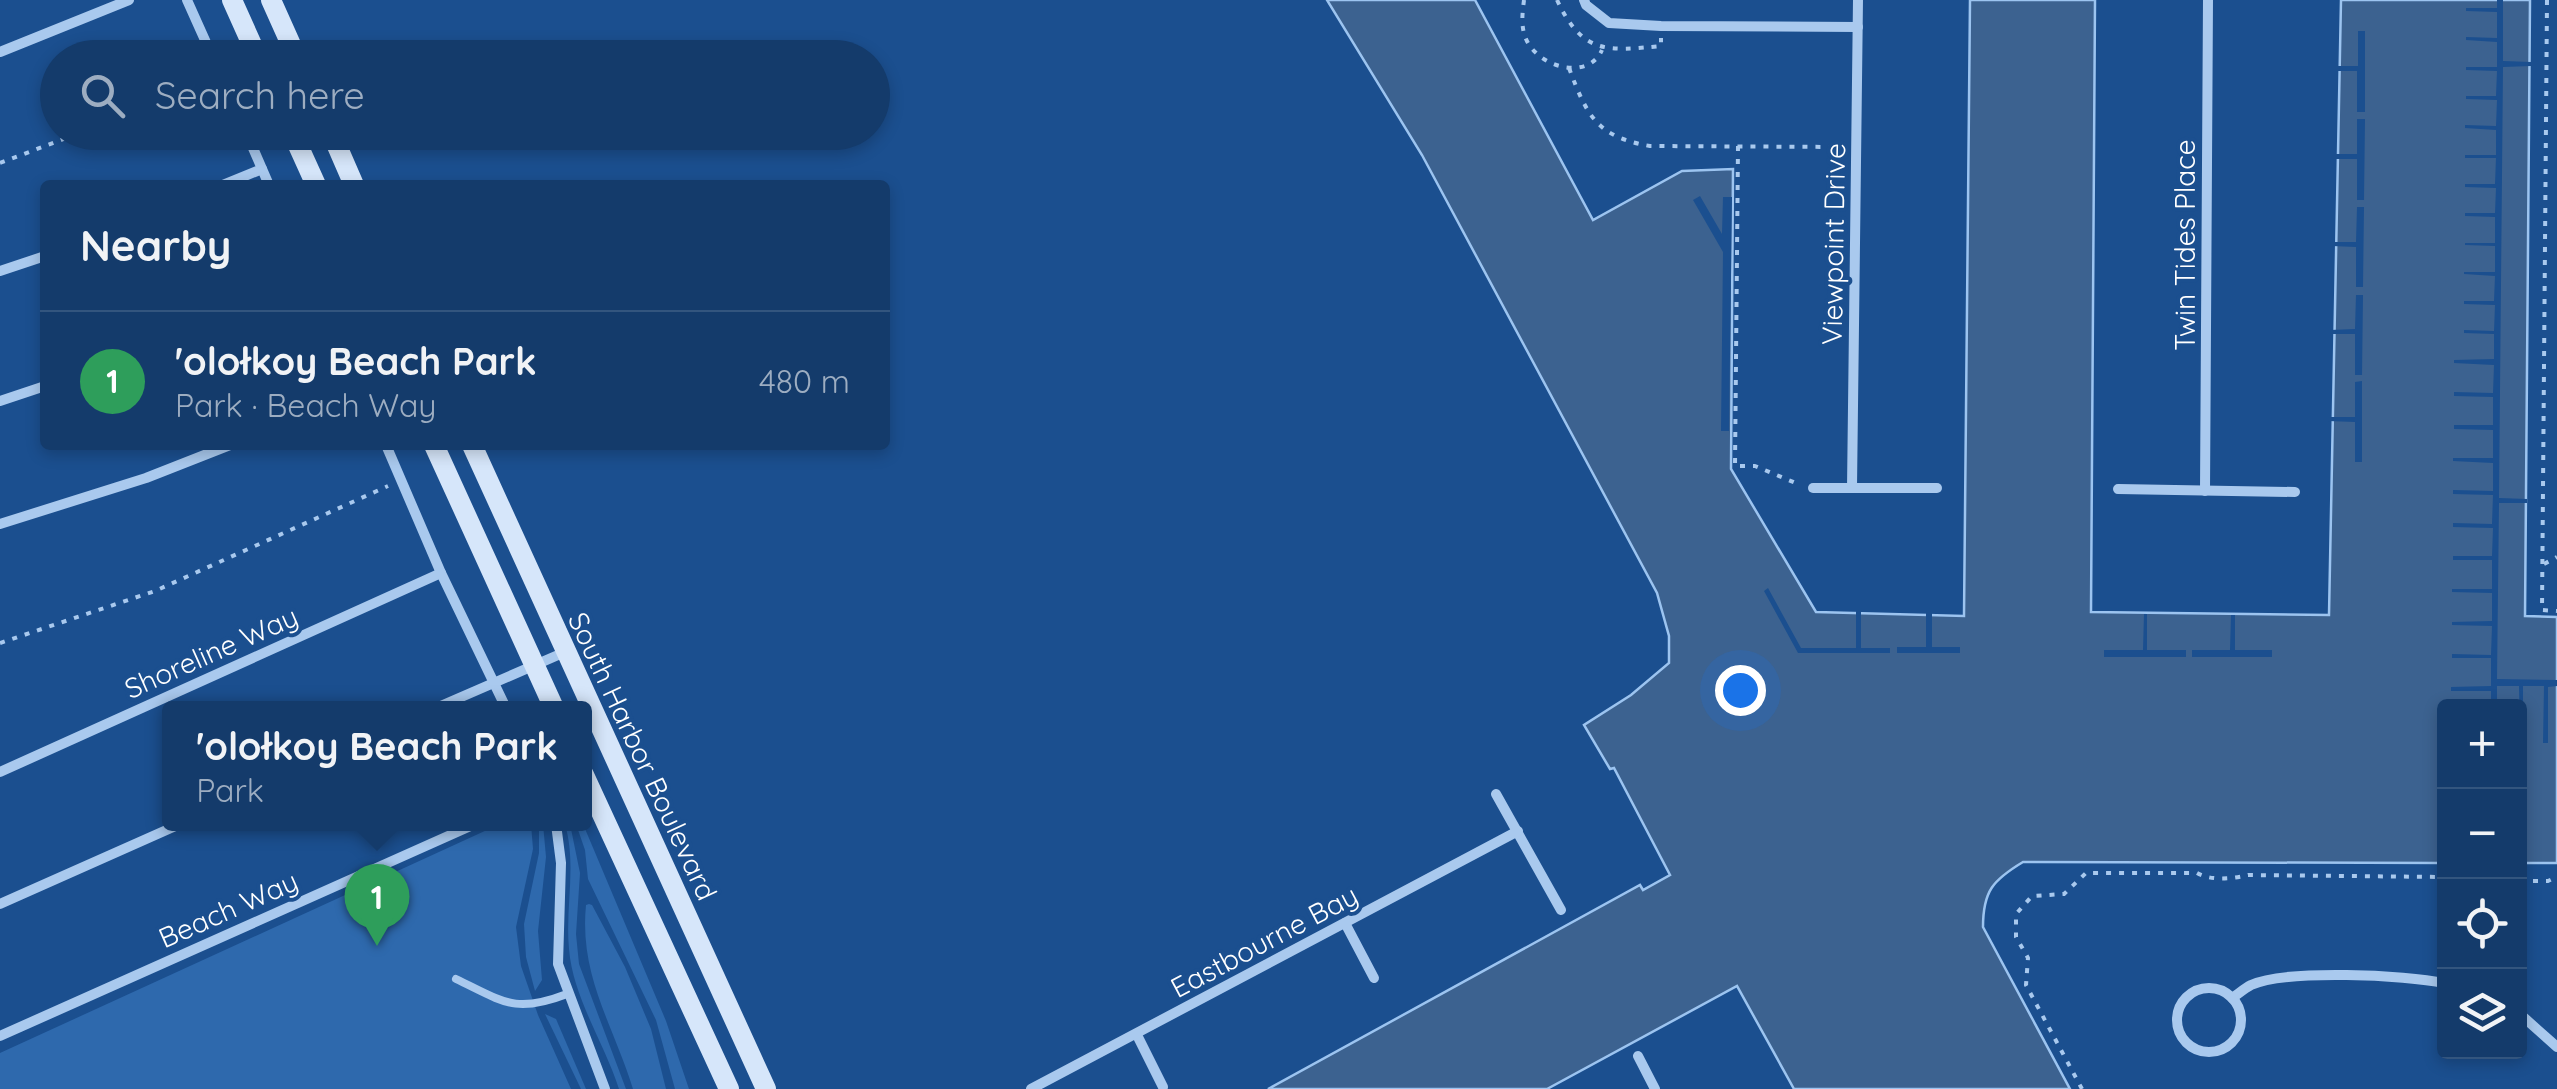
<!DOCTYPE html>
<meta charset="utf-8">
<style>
:root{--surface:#143b6b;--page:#214673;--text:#f1f3f6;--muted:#9dadc1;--line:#33557e;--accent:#90b9f0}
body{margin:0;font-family:Quicksand,sans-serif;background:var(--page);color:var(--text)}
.controls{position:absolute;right:30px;bottom:30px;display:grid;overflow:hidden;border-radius:10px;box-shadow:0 5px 15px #0003}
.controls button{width:90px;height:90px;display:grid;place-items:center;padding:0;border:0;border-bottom:2px solid var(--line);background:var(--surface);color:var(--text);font:50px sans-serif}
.you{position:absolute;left:1740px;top:690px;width:35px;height:35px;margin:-25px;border:8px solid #fff;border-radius:50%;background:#1a73e8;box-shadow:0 0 0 15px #1a73e833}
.badge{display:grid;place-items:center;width:65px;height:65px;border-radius:50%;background:var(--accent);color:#fff;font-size:32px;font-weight:700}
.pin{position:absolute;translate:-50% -82px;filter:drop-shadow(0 2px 5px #0008)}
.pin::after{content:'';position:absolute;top:52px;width:35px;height:30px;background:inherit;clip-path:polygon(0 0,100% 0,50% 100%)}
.popup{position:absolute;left:162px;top:701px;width:430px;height:130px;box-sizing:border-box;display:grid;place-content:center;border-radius:10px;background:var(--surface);filter:drop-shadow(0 2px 8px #0005);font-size:32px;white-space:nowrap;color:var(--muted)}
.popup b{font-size:38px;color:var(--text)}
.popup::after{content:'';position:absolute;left:50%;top:100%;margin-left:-20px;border:20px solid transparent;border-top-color:var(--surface)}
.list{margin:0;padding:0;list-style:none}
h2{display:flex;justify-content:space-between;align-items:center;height:130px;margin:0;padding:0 40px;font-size:42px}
h2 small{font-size:32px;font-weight:400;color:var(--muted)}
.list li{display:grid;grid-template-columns:65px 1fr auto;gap:30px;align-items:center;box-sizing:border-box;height:140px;padding:0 40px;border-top:2px solid var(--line)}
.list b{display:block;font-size:38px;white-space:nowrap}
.list p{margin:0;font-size:32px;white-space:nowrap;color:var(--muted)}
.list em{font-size:32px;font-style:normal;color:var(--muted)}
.icon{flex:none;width:55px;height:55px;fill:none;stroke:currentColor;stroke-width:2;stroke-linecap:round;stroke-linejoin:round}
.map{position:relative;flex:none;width:2557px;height:1089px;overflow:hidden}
.search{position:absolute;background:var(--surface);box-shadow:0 5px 15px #0003;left:40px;top:40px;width:850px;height:110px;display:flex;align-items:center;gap:25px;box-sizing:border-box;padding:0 35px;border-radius:55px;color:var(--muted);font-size:38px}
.panel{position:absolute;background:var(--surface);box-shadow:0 5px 15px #0003;left:40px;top:180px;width:850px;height:270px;border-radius:10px}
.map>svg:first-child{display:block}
</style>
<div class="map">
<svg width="2557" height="1089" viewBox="0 0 2557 1089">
<rect width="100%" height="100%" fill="#1b4f8f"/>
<g fill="#2e69ad">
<path d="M500,824H531L533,849L516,927L521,966L538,1015L571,1089H0V1053Z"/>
<path d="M539,824H543L546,857L538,931L542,980L535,991L526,957L524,924L539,853Z"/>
<path d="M565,824H570L580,873L576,934L579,964L626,1089H619C604,1042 573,998 569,949C565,906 577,866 565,824Z"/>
<path d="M576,824H583L666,1021L689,1089H675L656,1020L588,879L585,850Z"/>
<path d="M589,904L592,905L625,967L651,1029L666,1089H633C613,1024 579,976 586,905Z"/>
<path d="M545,1014L556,1019L586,1089H581Z"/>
</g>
<path fill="#3c6290" stroke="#9cc4f0" stroke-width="2.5" d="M1327,0H1475L1593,220L1682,171L1733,169L1731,469L1816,612L1964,616L1970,0H2095L2091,612L2329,615L2341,0H2530L2525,616L2557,617V863H2520V706H2444V863L2023,862C1993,880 1983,891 1983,927L2070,1089H1794L1737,986L1547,1089H1268L1640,885L1643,890L1670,875L1614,768L1610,769L1584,725L1631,695L1669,663V636L1657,593L1422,155Z"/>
<g fill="#1b4f8f">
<path d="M2497,0H2503V61L2531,62V66L2503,67L2499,498L2527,499V503H2499L2497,679L2557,680V686L2548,687V743H2543L2544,686H2523V743H2520L2519,686H2497V706H2491V691H2451V687L2491,686V658H2452V654L2491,655L2492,626L2452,625V622L2492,621V593L2452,592V589H2492V560H2453V556H2492L2493,528L2453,527V523L2492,524L2493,495L2453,494V490L2493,491V463L2453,461V458H2493V430L2454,429V425H2493V397L2454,396V392L2493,393L2494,365L2454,363V360L2494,359V334L2464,333V330L2494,331L2495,305L2464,304V301H2494L2495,276L2464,274V272H2495V246L2465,245V243H2495V217L2465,216V213H2495L2496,188L2465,187V184H2495L2496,158H2465V155H2496V130L2465,128V125L2496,126L2497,100L2466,99V96H2496L2497,71L2466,70V67H2497V42L2466,40V37L2497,38V12L2466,11V8H2497Z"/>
<path d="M2358,31H2365V112H2357V71H2335V66H2358Z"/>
<path d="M2357,119H2365L2364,200H2357V159H2333V154H2357Z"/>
<path d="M1700,196L1722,234L1723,197H1732L1729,431H1721L1723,252L1693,200Z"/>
<path d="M2357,207H2364L2363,287H2356V247L2332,246V242H2356Z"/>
<path d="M2356,295H2363L2362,375H2355V334H2330V330L2355,329Z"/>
<path d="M2362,381V462H2355V422L2328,421V417H2355V382Z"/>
<path d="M1768,588L1801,648H1856V611H1861V648H1890V653H1798L1764,591Z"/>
<path d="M1926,612H1932V647H1960V653H1897V647H1926Z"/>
<path d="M2144,614H2147V650H2186V657H2104V650H2143Z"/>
<path d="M2231,615H2235V650H2272V657H2192V650H2230Z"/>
</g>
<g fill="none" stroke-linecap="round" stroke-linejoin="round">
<g stroke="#a9c9ee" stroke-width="4" stroke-dasharray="5 8" stroke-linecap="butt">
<path d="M1524,0C1522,16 1520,32 1530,46C1546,69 1589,79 1602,50"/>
<path d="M1557,0C1583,55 1607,51 1661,46V38"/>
<path d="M2547,0L2542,610L2557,611"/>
<path d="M1569,68C1587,116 1597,137 1650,146L1843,147"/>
<path d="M1738,146L1735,466H1755L1798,484"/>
<path d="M0,163L82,132"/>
<path d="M2544,564L2557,557"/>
<path d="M0,643L155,591L388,486"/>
<path d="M2520,881H2548L2557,877"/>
<path d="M2082,1089L2026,985L2028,958L2016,937V914L2032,896L2064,894L2086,873H2197C2211,881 2232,879 2248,875L2444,877"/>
</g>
<path stroke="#a9c9ee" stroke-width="8" d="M456,979C504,1002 515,1014 567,994"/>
<g stroke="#a9c9ee" stroke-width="10">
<path d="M187,0L213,58"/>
<path d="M1584,0L1586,5L1609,23L1661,26L1858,27"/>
<path d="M0,52L129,0"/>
<path d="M246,132L269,185"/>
<path d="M223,185L262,169"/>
<path d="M0,271L45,256"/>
<path d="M0,401L45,386"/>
<path d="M386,445L441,573L506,708"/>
<path d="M1813,488H1937"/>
<path d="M1852,488L1858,0"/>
<path d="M2118,489L2295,492"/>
<path d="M2205,491L2208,0"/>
<path d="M0,524L146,478L230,445"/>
<path d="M436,708L565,652"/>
<path d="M0,772L441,573"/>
<path d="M1496,794L1561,910"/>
<path d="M556,824L561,863L558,964L605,1089"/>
<path d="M0,904L180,824"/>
<path d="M1345,923L1374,978"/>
<circle cx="2209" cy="1020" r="32"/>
<path d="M2232,998C2238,994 2245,988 2251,985C2286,969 2406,975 2444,983"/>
<path d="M2520,1014L2557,1047"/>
<path d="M1137,1035L1163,1087"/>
<path d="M0,1036L475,824"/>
<path d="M1638,1056L1655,1089"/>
<path d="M1031,1089L1518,831"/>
</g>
<g stroke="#d6e6fa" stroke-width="20">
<path d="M232,0L258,58"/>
<path d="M271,0L297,58"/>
<path d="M292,132L316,185"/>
<path d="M331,132L354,185"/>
<path d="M434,445L554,708"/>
<path d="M472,445L766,1089"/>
<path d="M584,775L729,1089"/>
</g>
</g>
<g text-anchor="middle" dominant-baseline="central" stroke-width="8" stroke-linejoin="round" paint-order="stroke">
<g font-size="28" fill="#fff" stroke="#1b4f8f">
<text transform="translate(1833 244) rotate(-89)">Viewpoint Drive</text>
<text transform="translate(2184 245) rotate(-90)">Twin Tides Place</text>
<text transform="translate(211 652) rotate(-24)">Shoreline Way</text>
<text transform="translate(643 756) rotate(65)">South Harbor Boulevard</text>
<text transform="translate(228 909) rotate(-24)">Beach Way</text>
<text transform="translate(1264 941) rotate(-28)">Eastbourne Bay</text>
</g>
</g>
</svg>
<div class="controls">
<button>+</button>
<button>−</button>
<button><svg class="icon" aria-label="locate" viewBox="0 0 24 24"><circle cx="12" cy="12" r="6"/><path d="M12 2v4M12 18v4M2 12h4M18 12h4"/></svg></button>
<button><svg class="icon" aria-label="layers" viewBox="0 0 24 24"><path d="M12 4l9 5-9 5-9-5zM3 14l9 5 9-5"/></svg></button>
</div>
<div class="you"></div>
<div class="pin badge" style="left:377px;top:946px;background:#2e9e5b">1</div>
<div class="popup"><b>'olołkoy Beach Park</b>Park</div>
<div class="search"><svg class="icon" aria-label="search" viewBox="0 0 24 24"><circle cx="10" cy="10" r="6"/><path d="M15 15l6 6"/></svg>Search here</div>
<section class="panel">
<h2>Nearby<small></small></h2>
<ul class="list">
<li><span class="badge" style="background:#2e9e5b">1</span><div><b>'olołkoy Beach Park</b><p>Park · Beach Way</p></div><em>480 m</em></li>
</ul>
</section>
</div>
